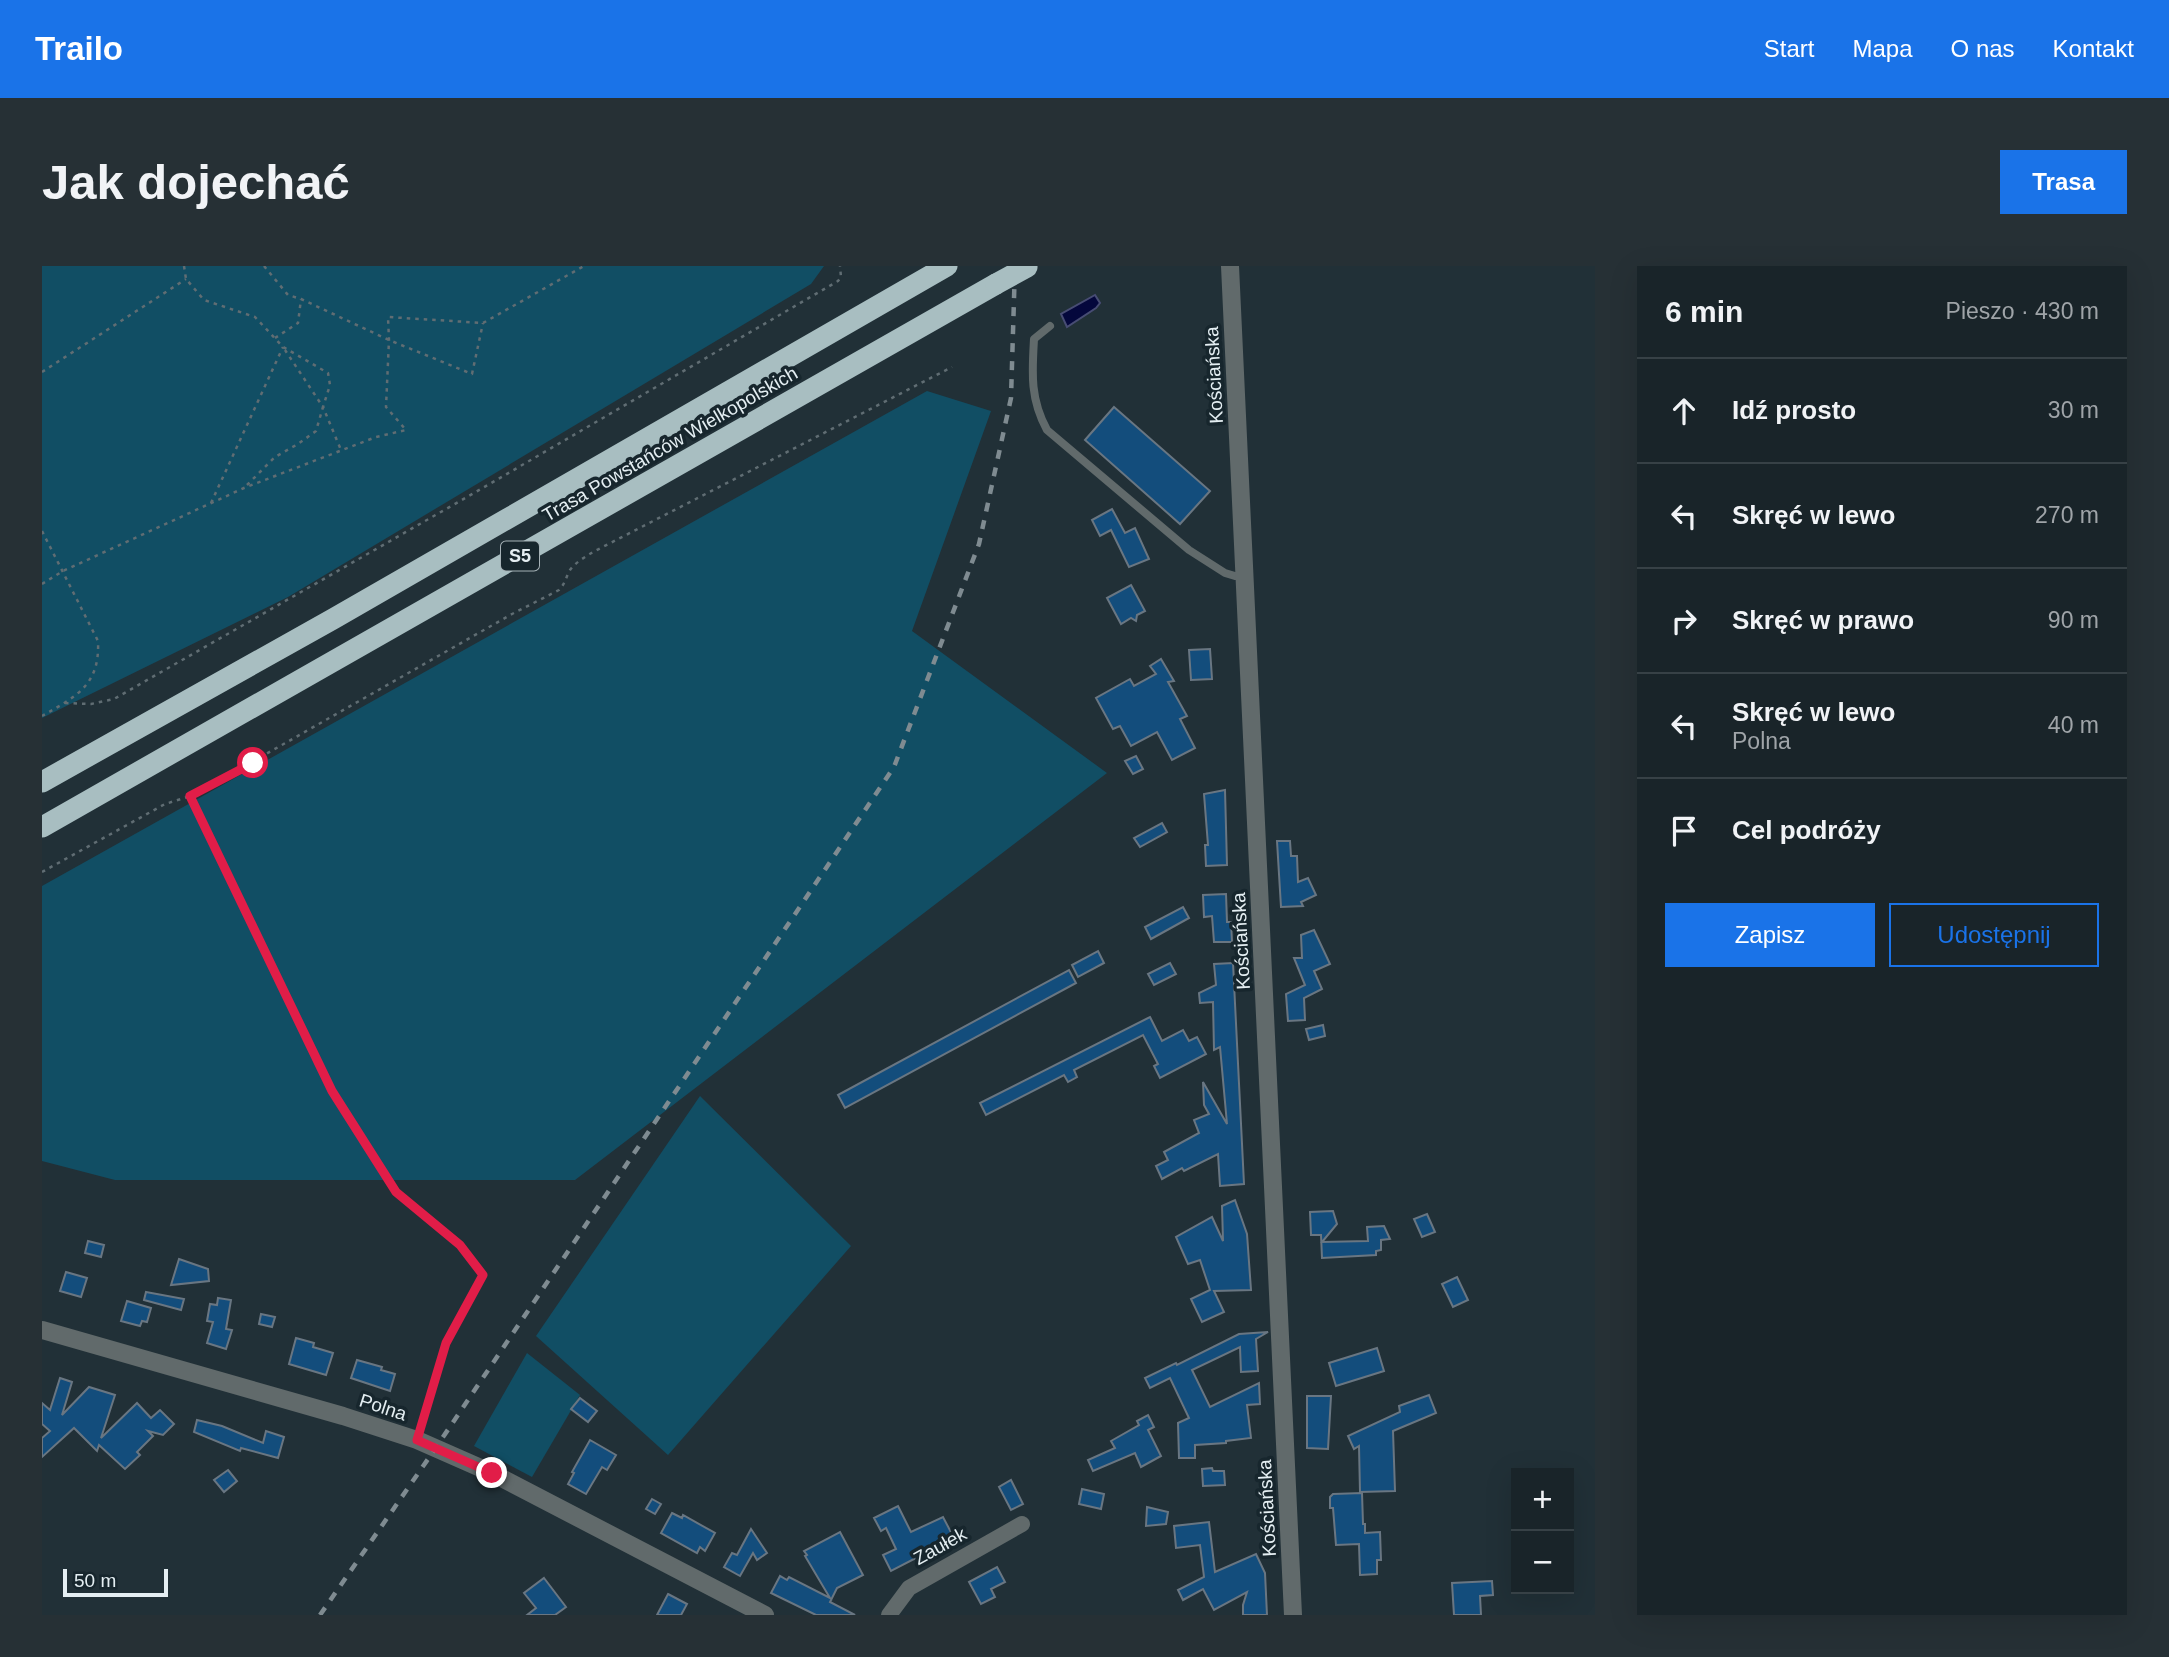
<!DOCTYPE html>
<html lang="pl">
<meta charset="utf-8">
<style>
:root{--surface:#192429;--page:#263035;--text:#f1f3f6;--muted:#9fa4a8;--line:#374146;--accent:#1a73e8}
body{margin:0;font-family:Arial,sans-serif;background:var(--page);color:var(--text)}
.controls{position:absolute;right:21px;bottom:21px;display:grid;overflow:hidden;border-radius:0px;box-shadow:0 7px 28px #0002}
.controls button{width:63px;height:63px;display:grid;place-items:center;padding:0;border:0;border-bottom:2px solid var(--line);background:var(--surface);color:var(--text);font:35px sans-serif}
.scale{position:absolute;left:21px;bottom:18px;width:105px;box-sizing:border-box;padding-left:7px;border:4px solid #e4eef2;border-top:0;font-size:19px;line-height:24px;white-space:nowrap;color:#e4eef2;-webkit-text-stroke:5px #17262d;paint-order:stroke}
.stop{position:absolute;width:21px;height:21px;margin:-16px;border:5px solid #e11d48;border-radius:50%;background:#fff}
.stop.end{background:#e11d48;border-color:#fff;box-shadow:0 2px 7px #0008}
.list{margin:0;padding:0;list-style:none}
h2{display:flex;justify-content:space-between;align-items:center;height:91px;margin:0;padding:0 28px;font-size:30px}
h2 small{font-size:23px;font-weight:400;color:var(--muted)}
.list li{display:grid;grid-template-columns:46px 1fr auto;gap:21px;align-items:center;box-sizing:border-box;height:105px;padding:0 28px;border-top:2px solid var(--line)}
.list b{display:block;font-size:26px;white-space:nowrap}
.list p{margin:0;font-size:23px;white-space:nowrap;color:var(--muted)}
.list em{font-size:23px;font-style:normal;color:var(--muted)}
.actions{display:flex;gap:14px;padding:21px 28px}
.actions a{flex:1;padding:16px 0;border:2px solid var(--accent);border-radius:0px;text-align:center;font-size:24px;color:var(--accent)}
.actions .main{background:var(--accent);color:#fff}
.icon{flex:none;width:38px;height:38px;fill:none;stroke:currentColor;stroke-width:2;stroke-linecap:round;stroke-linejoin:round}
.map{position:relative;flex:none;width:1553px;height:1349px;overflow:hidden;border-radius:0px}
header{display:flex;align-items:center;gap:42px;box-sizing:border-box;height:98px;padding:0 35px;background:var(--accent);color:#fff}
header strong{font-size:33px}
nav{display:flex;gap:38px;margin-inline-start:auto;font-size:24px}
.intro{display:flex;align-items:center;justify-content:space-between;box-sizing:border-box;height:168px;padding:0 42px}
h1{margin:0;font-size:49px}
.button{padding:18px 32px;border-radius:0px;background:var(--accent);color:#fff;font-size:24px;font-weight:700}
main{display:flex;gap:42px;padding:0 42px}
aside{flex:1;background:var(--surface);border-radius:0px;box-shadow:0 7px 28px #0002}
.map>svg:first-child{display:block}
</style>
<header>
<strong>Trailo</strong>
<nav><a>Start</a><a>Mapa</a><a>O nas</a><a>Kontakt</a></nav>
</header>
<div class="intro"><h1>Jak dojechać</h1><a class="button">Trasa</a></div>
<main>
<div class="map">
<svg width="1553" height="1349" viewBox="0 0 1553 1349">
<rect width="100%" height="100%" fill="#213037"/>
<g fill="#114e64">
<path d="M0,0H782L769,18L246,331L0,452Z"/>
<path d="M885,125L949,145L870,365L1065,507L533,914H73L0,895V620Z"/>
<path d="M658,830L809,980L626,1189L494,1070Z"/>
<path d="M485,1087L538,1129L490,1211L432,1180Z"/>
</g>
<path fill="#04073c" stroke="#474c73" stroke-width="2" d="M1053,29L1058,37L1054,42L1025,61L1019,48Z"/>
<g fill="#134d7c" stroke="#697682" stroke-width="2">
<path d="M1072,141L1168,225L1138,258L1043,174Z"/>
<path d="M1070,243L1083,267L1093,262L1107,293L1087,301L1069,264L1058,270L1050,254Z"/>
<path d="M1089,319L1103,345L1095,349L1094,355L1089,352L1079,358L1065,332Z"/>
<path d="M1168,383L1170,413L1149,414L1147,384Z"/>
<path d="M1119,393L1132,415L1126,416L1145,450L1138,453L1153,482L1130,494L1115,466L1089,480L1078,460L1071,463L1054,432L1088,413L1092,420L1114,408L1108,400Z"/>
<path d="M1094,490L1101,503L1091,508L1083,495Z"/>
<path d="M1183,524L1185,599L1164,600L1163,579H1166L1162,528Z"/>
<path d="M1120,557L1125,566L1098,581L1092,572Z"/>
<path d="M1235,575H1248L1249,590H1255L1256,616L1266,612L1274,629L1259,636L1261,640L1239,641Z"/>
<path d="M1184,628L1185,656H1189L1190,676H1172L1170,650L1162,651L1161,629Z"/>
<path d="M1141,641L1147,652L1109,673L1103,661Z"/>
<path d="M1272,664L1288,698L1272,705L1280,723L1262,732L1263,754L1246,755L1244,728L1263,719L1252,692H1260L1259,669Z"/>
<path d="M1056,685L1062,697L1036,711L1030,699Z"/>
<path d="M1128,697L1134,708L1112,719L1106,708Z"/>
<path d="M1191,697L1202,918L1178,920L1176,888L1142,905L1140,902L1120,913L1114,900L1126,894L1122,886L1157,867L1152,854L1167,848L1162,839L1161,816L1185,858L1178,781L1172,784L1171,736L1158,737L1157,727L1174,719L1172,698Z"/>
<path d="M1027,704L1034,717L803,842L796,829Z"/>
<path d="M1108,751L1120,775L1141,764L1147,775L1155,771L1164,788L1118,812L1112,800L1116,798L1101,769L1032,804L1035,811L1026,816L1022,809L944,849L938,837Z"/>
<path d="M1281,759L1283,770L1267,774L1264,763Z"/>
<path d="M1193,934L1205,968L1209,1024L1172,1025L1182,1046L1160,1056L1149,1033L1168,1024L1158,994L1146,998L1134,971L1170,951L1181,975L1180,940Z"/>
<path d="M1291,945L1295,958L1280,976L1326,975L1325,961L1342,960L1348,973L1339,974V984L1334,985V989L1280,992L1279,969H1269L1268,946Z"/>
<path d="M1385,948L1393,966L1380,971L1372,953Z"/>
<path d="M46,975L62,979L59,991L43,987Z"/>
<path d="M137,993L166,1003L167,1015L129,1019Z"/>
<path d="M24,1006L45,1012L39,1031L18,1025Z"/>
<path d="M1415,1011L1426,1034L1411,1041L1400,1018Z"/>
<path d="M104,1026L142,1033L139,1044L102,1034Z"/>
<path d="M176,1032L189,1034L184,1063L190,1064L184,1083L165,1077L171,1056L165,1055L168,1038L175,1039Z"/>
<path d="M85,1035L109,1042L105,1056L100,1055L98,1060L79,1055Z"/>
<path d="M219,1048L233,1051L230,1061L217,1058Z"/>
<path d="M1226,1066L1214,1073L1216,1105L1199,1106L1198,1081L1150,1104L1168,1141L1217,1117L1218,1138L1205,1139L1209,1172L1184,1175V1177L1153,1179V1192H1137L1136,1157L1147,1152L1128,1112L1108,1122L1103,1112L1134,1097L1135,1099L1197,1068Z"/>
<path d="M254,1072L272,1077L271,1081L291,1087L284,1109L247,1098Z"/>
<path d="M1335,1082L1342,1105L1294,1120L1287,1097Z"/>
<path d="M315,1094L340,1101L339,1104L353,1108L348,1125L309,1112Z"/>
<path d="M18,1112L30,1116L20,1149L47,1121L73,1129L59,1172L95,1137L109,1152L118,1144L132,1158L121,1169L106,1165L111,1170L95,1186L98,1189L83,1203L57,1179L55,1185L32,1162L0,1191V1172L8,1165L0,1158V1137L8,1144Z"/>
<path d="M1387,1129L1394,1147L1351,1165L1353,1225L1318,1226L1317,1180L1312,1183L1306,1170L1358,1146L1357,1140Z"/>
<path d="M1265,1130H1289L1286,1183L1265,1182Z"/>
<path d="M538,1132L555,1145L546,1156L529,1143Z"/>
<path d="M1106,1149L1112,1161L1106,1164L1119,1190L1099,1201L1093,1187L1051,1205L1046,1194L1073,1182L1069,1175L1097,1159L1095,1155Z"/>
<path d="M155,1154L180,1160L221,1177L224,1165L242,1171L236,1192L199,1182L198,1185L152,1166Z"/>
<path d="M548,1174L574,1189L565,1204L560,1201L544,1228L526,1218L532,1207L530,1206Z"/>
<path d="M1170,1202L1171,1205H1182L1183,1219L1161,1220L1160,1203Z"/>
<path d="M186,1204L195,1215L182,1226L172,1214Z"/>
<path d="M969,1214L981,1238L969,1244L957,1221Z"/>
<path d="M1040,1223L1062,1228L1059,1243L1037,1238Z"/>
<path d="M1320,1227L1321,1258H1323V1267L1338,1266L1339,1294H1335V1308L1318,1309L1317,1278L1294,1279L1291,1242H1288V1231L1291,1228Z"/>
<path d="M610,1233L619,1238L613,1248L604,1243Z"/>
<path d="M856,1240L869,1266L901,1251L912,1272L873,1290L874,1292L849,1305L841,1289L854,1283L844,1262L839,1265L832,1252Z"/>
<path d="M1105,1241L1126,1246L1124,1258L1104,1260Z"/>
<path d="M630,1247L640,1252L641,1249L673,1267L663,1285L658,1281L655,1287L619,1267Z"/>
<path d="M1167,1256L1173,1306L1214,1288L1223,1307L1225,1349H1201V1339L1205,1326L1172,1344L1161,1323L1141,1334L1136,1324L1162,1311L1158,1279L1134,1282L1132,1260Z"/>
<path d="M709,1263L725,1287L715,1294L711,1287L698,1310L682,1301L690,1287L695,1289Z"/>
<path d="M798,1266L821,1309L795,1322L788,1336L813,1349H774L729,1327L738,1310L745,1314L747,1311L788,1332L763,1290L765,1289L762,1285Z"/>
<path d="M955,1301L963,1316L949,1323L953,1331L939,1338L927,1316Z"/>
<path d="M502,1312L524,1341L513,1349H485L494,1342L482,1327Z"/>
<path d="M1450,1315L1451,1329L1438,1330L1439,1349H1412L1410,1317Z"/>
<path d="M626,1328L645,1338L639,1349H615Z"/>
</g>
<g fill="none" stroke-linecap="round" stroke-linejoin="round">
<g stroke="#606d73" stroke-width="2.5" stroke-dasharray="3.5 5" stroke-linecap="butt">
<path d="M142,0L144,13L162,34L213,51L241,81L286,107L288,119L281,141L299,184"/>
<path d="M222,0L246,29L259,33L347,74L430,108L441,57"/>
<path d="M233,72L256,57L259,33"/>
<path d="M0,106L144,13"/>
<path d="M205,219L233,191L256,178L274,165L281,141L243,84"/>
<path d="M169,237L241,81"/>
<path d="M0,265L56,375C58,419 35,430 0,450"/>
<path d="M0,318L21,305L202,222L334,171L364,164L344,141L347,74L346,51L441,57L542,0"/>
<path d="M23,437L49,438L72,433L439,223L796,15L799,11L798,0"/>
<path d="M148,530L290,825L354,926L418,979L441,1009L404,1077L379,1160"/>
<path d="M0,606L123,538L152,529L470,348L517,324C523,318 524,311 528,304C534,296 543,291 551,286L910,101"/>
</g>
<path stroke="#616a6b" stroke-width="8" d="M1008,60L992,73C990,107 988,133 1005,164L1147,284L1183,307L1193,310H1203"/>
<path stroke="#616a6b" stroke-width="16" d="M847,1349L867,1322L980,1258"/>
<g stroke="#616a6b" stroke-width="18">
<path d="M1188,0L1251,1349"/>
<path d="M0,1064L301,1150L375,1174L450,1207L723,1349"/>
</g>
<g stroke="#a8bec1" stroke-width="21">
<path d="M0,516L291,353L905,0"/>
<path d="M0,561L954,18"/>
</g>
<path stroke="#7f8b91" stroke-width="4.5" stroke-dasharray="9 9" stroke-linecap="butt" d="M278,1349L393,1183L852,501L937,278L969,132L973,0"/>
<path stroke="#a8bec1" stroke-width="21" d="M954,18L985,1"/>
</g>
<g fill="none" stroke-linecap="round" stroke-linejoin="round">
<path stroke="#e11d48" stroke-width="9" d="M211,497L148,530L290,825L354,926L418,979L441,1009L404,1077L375,1174L450,1207"/>
</g>
<g text-anchor="middle" dominant-baseline="central" stroke-width="7" stroke-linejoin="round" paint-order="stroke">
<rect fill="#17262d" stroke="#a6b2b7" stroke-width="2" x="459" y="275.5" width="38" height="29" rx="5"/>
<g font-size="18" font-weight="bold" fill="#e4eef2">
<text x="478" y="290">S5</text>
</g>
<g font-size="19" fill="#e4eef2" stroke="#17262d">
<text transform="translate(1172 109) rotate(-93)">Kościańska</text>
<text transform="translate(628 178) rotate(-30)">Trasa Powstańców Wielkopolskich</text>
<text transform="translate(1199 675) rotate(-93)">Kościańska</text>
<text transform="translate(341 1141) rotate(18)">Polna</text>
<text transform="translate(1225 1242) rotate(-93)">Kościańska</text>
<text transform="translate(898 1280) rotate(-29)">Zaułek</text>
</g>
</g>
</svg>
<div class="controls">
<button>+</button>
<button>−</button>
</div>
<div class="scale">50 m</div>
<div class="stop" style="left:211px;top:497px"></div>
<div class="stop end" style="left:450px;top:1207px"></div>
</div>
<aside>
<h2>6 min<small>Pieszo · 430 m</small></h2>
<ul class="list">
<li><svg class="icon" aria-label="ahead" viewBox="0 0 24 24"><path d="M12 20V5M6 11l6-6 6 6"/></svg><div><b>Idź prosto</b></div><em>30 m</em></li>
<li><svg class="icon" aria-label="left" viewBox="0 0 24 24"><path d="M17 20v-9H6M10 6l-5 5 5 5"/></svg><div><b>Skręć w lewo</b></div><em>270 m</em></li>
<li><svg class="icon" aria-label="right" viewBox="0 0 24 24"><path d="M7 20v-9h11M14 6l5 5-5 5"/></svg><div><b>Skręć w prawo</b></div><em>90 m</em></li>
<li><svg class="icon" aria-label="left" viewBox="0 0 24 24"><path d="M17 20v-9H6M10 6l-5 5 5 5"/></svg><div><b>Skręć w lewo</b><p>Polna</p></div><em>40 m</em></li>
<li><svg class="icon" aria-label="arrive" viewBox="0 0 24 24"><path d="M6 21V4h12l-3 4 3 4H6"/></svg><div><b>Cel podróży</b></div></li>
</ul>
<div class="actions"><a class="main">Zapisz</a><a>Udostępnij</a></div>
</aside>
</main>
